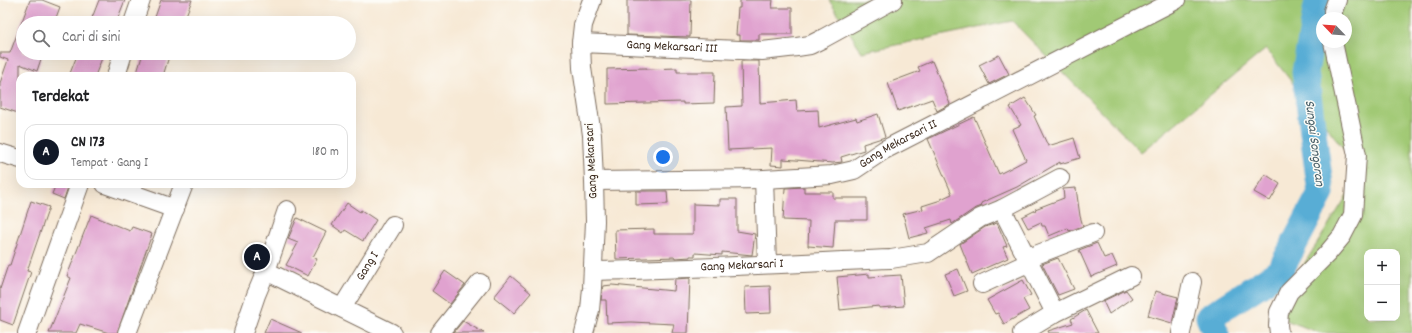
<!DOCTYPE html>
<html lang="id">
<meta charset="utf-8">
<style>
:root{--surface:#fff;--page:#f6f6f6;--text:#202124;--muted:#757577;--line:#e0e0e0;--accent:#111827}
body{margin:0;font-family:Dekko,sans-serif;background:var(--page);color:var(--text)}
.controls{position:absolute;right:12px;bottom:12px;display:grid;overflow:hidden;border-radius:8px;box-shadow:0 4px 16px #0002}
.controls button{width:36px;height:36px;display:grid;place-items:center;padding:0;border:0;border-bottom:1px solid var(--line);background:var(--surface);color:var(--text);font:20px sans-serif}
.compass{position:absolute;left:1316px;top:12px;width:36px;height:36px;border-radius:50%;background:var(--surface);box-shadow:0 4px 16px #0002;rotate:295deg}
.you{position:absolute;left:663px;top:157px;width:14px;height:14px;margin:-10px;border:3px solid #fff;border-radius:50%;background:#1a73e8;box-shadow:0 0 0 6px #1a73e833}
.badge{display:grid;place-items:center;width:26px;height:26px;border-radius:50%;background:var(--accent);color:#fff;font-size:13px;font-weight:700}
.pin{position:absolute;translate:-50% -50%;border:2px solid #fff;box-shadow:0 1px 4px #0006}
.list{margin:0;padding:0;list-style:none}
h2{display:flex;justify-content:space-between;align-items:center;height:52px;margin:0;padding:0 16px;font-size:17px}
h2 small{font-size:13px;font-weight:400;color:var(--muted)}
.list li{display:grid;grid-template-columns:26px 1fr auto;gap:12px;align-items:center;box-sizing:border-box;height:56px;margin:0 8px 8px;padding:0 8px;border:1px solid var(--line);border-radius:12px}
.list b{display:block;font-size:15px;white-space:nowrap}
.list p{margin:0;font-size:13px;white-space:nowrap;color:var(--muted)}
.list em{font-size:13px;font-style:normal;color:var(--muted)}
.icon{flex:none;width:22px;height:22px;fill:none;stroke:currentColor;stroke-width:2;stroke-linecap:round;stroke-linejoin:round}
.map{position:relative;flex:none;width:1412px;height:333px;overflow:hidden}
.search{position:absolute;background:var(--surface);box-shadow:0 4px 16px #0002;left:16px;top:16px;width:340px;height:44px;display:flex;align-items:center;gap:10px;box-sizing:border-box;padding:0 14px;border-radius:22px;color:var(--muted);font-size:15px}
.panel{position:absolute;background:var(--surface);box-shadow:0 4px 16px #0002;left:16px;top:72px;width:340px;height:116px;border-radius:12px}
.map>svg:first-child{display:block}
</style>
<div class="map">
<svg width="1412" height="333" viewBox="0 0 1412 333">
<rect width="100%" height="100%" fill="#fdfcf7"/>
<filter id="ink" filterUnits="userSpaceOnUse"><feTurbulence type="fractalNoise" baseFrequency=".025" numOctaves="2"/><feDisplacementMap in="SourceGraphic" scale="8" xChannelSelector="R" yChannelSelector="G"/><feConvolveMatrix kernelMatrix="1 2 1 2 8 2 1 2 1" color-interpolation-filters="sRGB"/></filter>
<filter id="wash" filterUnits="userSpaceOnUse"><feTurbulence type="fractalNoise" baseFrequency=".012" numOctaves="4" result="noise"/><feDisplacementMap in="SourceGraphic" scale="16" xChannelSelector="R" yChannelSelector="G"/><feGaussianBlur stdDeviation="0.9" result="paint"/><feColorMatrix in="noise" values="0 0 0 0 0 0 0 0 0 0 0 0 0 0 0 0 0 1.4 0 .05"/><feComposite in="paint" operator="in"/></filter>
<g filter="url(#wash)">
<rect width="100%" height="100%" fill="#f7e9d5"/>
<path fill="#a1c974" stroke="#6e7a49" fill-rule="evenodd" d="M829,0H1412V333H1320L1272,315L1362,172L1266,49L1141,152L1012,21L862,52ZM1322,18H1346V42H1322ZM1367,252H1397V318H1367Z"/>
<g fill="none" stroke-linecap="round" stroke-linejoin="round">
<path stroke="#59add5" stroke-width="27" d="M1216,333L1209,317L1280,271L1321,193L1305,72L1318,0"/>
</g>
<g id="blocks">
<g fill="#e0a2cf">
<path d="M30,0H42L60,7L54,23H23V53H43L37,71L20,64V106L18,113L0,107V83L8,60L0,57V53H10Z"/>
<path d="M99,0H125L116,23H90Z"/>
<path d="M161,0H192L183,23H153Z"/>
<path d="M627,0H691L690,37L627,35Z"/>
<path d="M740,0H773L772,8H792V34H759V40H740V35H736L738,8H740Z"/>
<path d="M78,53H104L95,76H69Z"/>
<path d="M143,53H170L163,76H136Z"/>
<path d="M999,55L1009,74L989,84L979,65Z"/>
<path d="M741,61H759L760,103L796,100L797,111L818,110L819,128L856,118L857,121L878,114L885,137L863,144L864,150L841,157L842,162L833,163L783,159V166L771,165L772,148L728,150L726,107L742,106Z"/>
<path d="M932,61L950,104L937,111L932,99L898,111L888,83L920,71L918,67Z"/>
<path d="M647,68V69L677,68V72H715L714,103L683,104V102L607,104V69Z"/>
<path d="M1025,98L1036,115L1034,116L1048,146L1074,138L1080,158L1060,164V162L1017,187L981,203L982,206L974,209L952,224L951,220L926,228L928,233L909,238L903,214L923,209L922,206L941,200V199L952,194L928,139L974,117L999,174L1005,171L1026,160L1012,129L1021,125L1010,107Z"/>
<path d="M1265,174L1280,184L1270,201L1254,192Z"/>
<path d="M56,184H69L64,199L52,194Z"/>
<path d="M804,187V192H833V198H867V220H835L833,248L808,246L809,221L783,220L785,188Z"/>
<path d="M1076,188L1080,216L1083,226L1069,231L1068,228L1049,236L1045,226H1042L1041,222L1028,228L1022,217L1036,210L1035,209L1064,198L1063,189Z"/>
<path d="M636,191H667L668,204L636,205Z"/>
<path d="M720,199H737V231L755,234L752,255L722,252V255L695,253V256H690V257L675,258V257L616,259L615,230L654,229V234H693V204L720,205Z"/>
<path d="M31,201L49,207L27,271L31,272L13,325L0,320V289L8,265H10Z"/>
<path d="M347,203L360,212L361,210L376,220L363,241L345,230L343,233L332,225Z"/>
<path d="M91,215L130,231L132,227L152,234L117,333H109L80,324L76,333H49L71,278L67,276Z"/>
<path d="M297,218L326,232L313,257L317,259L308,276L286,265L298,243L288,239Z"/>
<path d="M997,223L1007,246L1003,247L1008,258L972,274L960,244L985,227Z"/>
<path d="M1097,243L1104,258L1112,255L1117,266L1091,277L1079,250Z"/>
<path d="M1058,258L1074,289L1058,295L1042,264Z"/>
<path d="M958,269L967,291L954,296L945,274Z"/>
<path d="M445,271L465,285L450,304L432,291Z"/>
<path d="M869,274V277L901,275L904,306L879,308V306L840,310L837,277Z"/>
<path d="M511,276L531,293L514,313L494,297Z"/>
<path d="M690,278L688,333H672L674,324L631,322L607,323L606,300H601L603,286L612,285L674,291L675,279Z"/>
<path d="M1023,280L1031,295L1023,299L1029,310L1004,324L998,313L995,314L987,300Z"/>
<path d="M770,286L771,313L746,314L745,287Z"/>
<path d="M1126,290L1132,298L1109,314L1103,301Z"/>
<path d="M1155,291L1178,297L1172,323L1148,316Z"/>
<path d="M1086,310L1098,333H1049L1048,331L1073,323L1071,319Z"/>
<path d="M270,319L302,333H264Z"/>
<path d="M463,321L484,333H453Z"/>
</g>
</g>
</g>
<g filter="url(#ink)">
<use href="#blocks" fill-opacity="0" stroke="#7d6d5e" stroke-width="1"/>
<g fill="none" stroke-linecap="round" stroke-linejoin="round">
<defs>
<g id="street">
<path d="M1333,18V11L1337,0"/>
<path d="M133,23L141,0"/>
<path id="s1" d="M581,43L762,51L797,47L810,45L822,39L893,0"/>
<path d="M116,76L123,53"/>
<path d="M0,153L20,159"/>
<path d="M764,179L767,264"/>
<path id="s2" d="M594,181L764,179L832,175L854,170L884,150L1176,0"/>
<path d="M105,184L175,209"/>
<path d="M1002,209L1055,313"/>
<path d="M1028,258L1093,233"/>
<path d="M266,271L392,333"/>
<path id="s3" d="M593,271C692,269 792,263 891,259L928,253L980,218L1002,209L1060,178"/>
<path d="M982,284L1030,262"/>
<path id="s4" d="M342,308L393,225"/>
<path d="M27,333L80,184"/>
<path d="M127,333L184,184"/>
<path d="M243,333L256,295L266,271L287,210"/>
<path d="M440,333L480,283"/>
<path d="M584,333L590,310L592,288L595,221L594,181L592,135L582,68L581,43L583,25L592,0"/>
<path d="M1022,333L1055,313L1131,276"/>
<path d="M1181,333L1192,282"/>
<path d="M1279,333L1278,325L1279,312L1289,292L1327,254L1342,236L1353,215L1357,155L1333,42"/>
</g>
</defs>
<use href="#street" stroke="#7d6d5e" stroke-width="20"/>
<use href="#street" stroke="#fff" stroke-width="18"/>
</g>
</g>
<g text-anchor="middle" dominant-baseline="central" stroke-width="3" stroke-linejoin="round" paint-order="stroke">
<g font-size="13" fill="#3b2a1e" stroke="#fdfcf7">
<text stroke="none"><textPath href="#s1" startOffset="91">Gang Mekarsari III</textPath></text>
<text stroke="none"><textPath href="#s2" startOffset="312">Gang Mekarsari II</textPath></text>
<text transform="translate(592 161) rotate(-93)">Gang Mekarsari</text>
<text stroke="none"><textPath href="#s4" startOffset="49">Gang I</textPath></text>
<text stroke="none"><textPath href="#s3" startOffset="149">Gang Mekarsari I</textPath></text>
</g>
<g font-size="14" font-style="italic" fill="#475e67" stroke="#fdfcf7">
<text transform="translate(1314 143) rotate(83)">Sungai Songoran</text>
</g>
</g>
</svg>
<div class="controls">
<button>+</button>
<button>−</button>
</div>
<svg class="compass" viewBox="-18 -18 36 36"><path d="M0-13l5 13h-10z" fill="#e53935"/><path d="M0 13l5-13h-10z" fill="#757577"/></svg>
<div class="you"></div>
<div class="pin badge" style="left:257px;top:257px">A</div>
<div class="search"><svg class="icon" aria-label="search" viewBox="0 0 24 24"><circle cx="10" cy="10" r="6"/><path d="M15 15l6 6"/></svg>Cari di sini</div>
<section class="panel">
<h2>Terdekat<small></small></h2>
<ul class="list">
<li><span class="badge">A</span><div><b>CN 173</b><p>Tempat · Gang I</p></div><em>180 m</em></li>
</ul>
</section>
</div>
